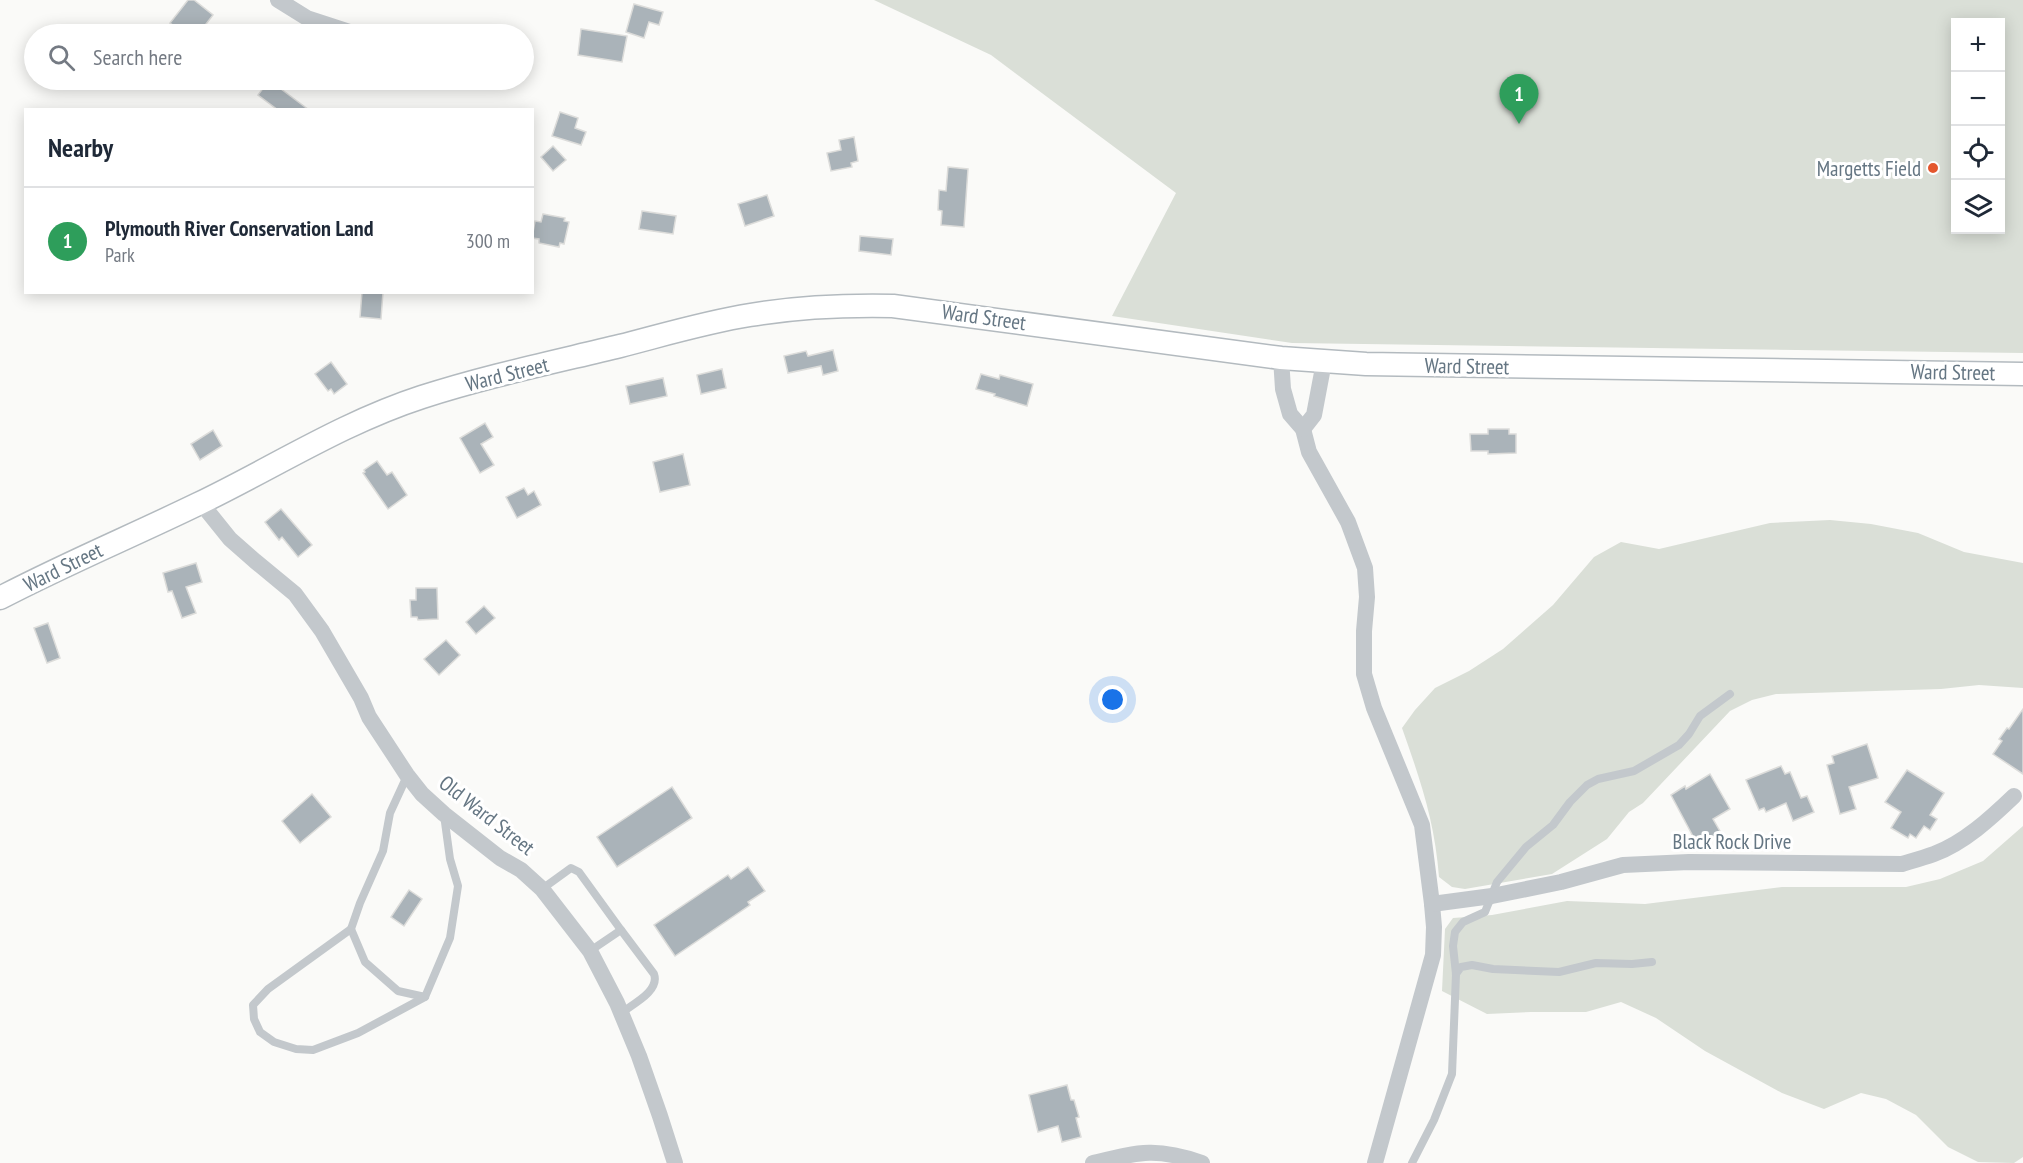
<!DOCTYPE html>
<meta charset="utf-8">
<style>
:root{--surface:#fff;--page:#f2f2f3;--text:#1f2937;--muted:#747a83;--line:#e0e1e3;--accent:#db2777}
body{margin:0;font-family:"PT Sans Narrow",sans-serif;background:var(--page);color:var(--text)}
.controls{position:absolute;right:18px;top:18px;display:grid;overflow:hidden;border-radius:0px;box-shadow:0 3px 15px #0003}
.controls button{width:54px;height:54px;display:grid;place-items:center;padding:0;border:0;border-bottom:2px solid var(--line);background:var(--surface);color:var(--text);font:30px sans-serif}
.you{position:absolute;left:1113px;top:700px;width:21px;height:21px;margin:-15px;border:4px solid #fff;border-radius:50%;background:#1a73e8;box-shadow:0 0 0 9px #1a73e833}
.badge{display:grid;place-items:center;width:39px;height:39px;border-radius:50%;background:var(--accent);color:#fff;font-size:20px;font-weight:700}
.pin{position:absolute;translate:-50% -50px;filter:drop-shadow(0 2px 3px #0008)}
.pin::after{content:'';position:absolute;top:32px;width:21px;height:18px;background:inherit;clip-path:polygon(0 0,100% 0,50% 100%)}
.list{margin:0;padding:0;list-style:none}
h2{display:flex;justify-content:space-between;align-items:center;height:78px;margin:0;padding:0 24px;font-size:26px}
h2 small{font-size:20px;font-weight:400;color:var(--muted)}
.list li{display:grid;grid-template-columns:39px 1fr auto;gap:18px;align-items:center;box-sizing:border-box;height:108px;padding:0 24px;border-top:2px solid var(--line)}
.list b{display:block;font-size:22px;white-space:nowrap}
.list p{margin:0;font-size:20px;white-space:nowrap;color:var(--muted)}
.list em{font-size:20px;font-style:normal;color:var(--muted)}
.icon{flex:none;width:33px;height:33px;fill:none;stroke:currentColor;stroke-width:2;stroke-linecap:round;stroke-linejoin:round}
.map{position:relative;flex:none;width:2023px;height:1163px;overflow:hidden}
.search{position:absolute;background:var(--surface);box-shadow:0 3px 15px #0003;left:24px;top:24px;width:510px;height:66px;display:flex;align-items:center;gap:15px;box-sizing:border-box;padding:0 21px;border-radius:33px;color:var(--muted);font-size:22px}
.panel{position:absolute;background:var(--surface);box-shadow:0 3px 15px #0003;left:24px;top:108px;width:510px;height:186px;border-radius:0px}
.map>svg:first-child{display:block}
</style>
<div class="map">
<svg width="2023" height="1163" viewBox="0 0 2023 1163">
<rect width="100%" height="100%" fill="#fafaf8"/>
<g fill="#dadfd7" fill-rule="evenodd">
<path d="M874,0H2023V353L1292,343L1112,316L1176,193L991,55ZM1956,22H2000V230H1956Z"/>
<path d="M1830,520L1871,524L1918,533L1964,552L2023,563V688L1979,685L1941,689L1776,694L1752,700L1730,711L1643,803L1629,812L1607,839L1552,874L1465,889L1452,887L1439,877C1435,822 1420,779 1402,728L1415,710L1435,688L1469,671L1503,649L1553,605L1594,557L1621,542L1659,549L1770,523Z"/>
<path d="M2023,826V1157L2014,1163L1978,1162L1948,1147L1916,1115L1886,1099L1861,1093L1824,1109L1782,1093L1705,1051L1656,1018L1621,1002L1586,1012H1531L1487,1014L1442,991L1445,929L1453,918L1492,915L1567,901L1645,904L1782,887H1906L1940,879L1983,861Z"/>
</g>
<g fill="#aab3b9" stroke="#dcdcda" stroke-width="1.5">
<path d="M188,0H194L213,15L203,28L201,26L194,34H185L170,23Z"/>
<path d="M634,4L663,12L659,25L649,22L644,38L626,32Z"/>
<path d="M581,29L627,36L622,62L578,55Z"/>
<path d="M269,80L309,110H278L258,95Z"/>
<path d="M560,112L578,118L575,128L586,132L581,145L552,136Z"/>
<path d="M854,137L858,161L851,163L852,167L831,171L827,153L841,150L839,140Z"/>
<path d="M553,146L566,160L553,171L541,157Z"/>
<path d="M948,167L968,169L964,227L941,225L942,211L938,210L939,190L946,191Z"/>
<path d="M767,195L774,216L745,226L738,204Z"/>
<path d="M642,211L676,216L673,234L639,229Z"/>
<path d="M543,214L565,218L564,221L569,222L564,244L560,243L559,247L539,243V239L532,238L535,221L541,222Z"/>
<path d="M860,236L893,239L891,255L859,251Z"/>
<path d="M362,292H383L381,319L360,317Z"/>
<path d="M833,350L838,371L823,375L821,366L788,373L784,356L806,351L808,356Z"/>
<path d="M331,362L347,384L334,394L331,389L328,391L315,374Z"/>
<path d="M722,369L726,388L701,394L697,375Z"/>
<path d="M981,374L999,379L1000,375L1033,384L1027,406L994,396L995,394L976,389Z"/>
<path d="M663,378L667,396L630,404L626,386Z"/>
<path d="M485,423L493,437L481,444L494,465L480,473L460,438Z"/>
<path d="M1488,429H1509V434H1516V453L1488,454V451H1471L1470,434H1488Z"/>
<path d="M213,430L222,446L200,460L191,444Z"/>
<path d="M683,454L690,485L660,492L653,462Z"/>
<path d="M377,461L387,475L392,472L407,495L388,509L363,473L365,472L364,470Z"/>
<path d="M524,488L528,495L534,491L541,505L517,518L506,497Z"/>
<path d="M281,509L312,545L298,557L282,537L279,540L265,522Z"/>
<path d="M196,563L202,582L186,587L196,613L182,618L172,591L168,592L163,573Z"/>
<path d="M416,588H437L438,619L418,620L417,617H411L410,600H416Z"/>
<path d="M484,606L495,618L476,634L466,622Z"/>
<path d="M48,623L60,658L47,663L34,628Z"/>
<path d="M446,640L460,655L439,675L424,659Z"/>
<path d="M2023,709V774L1993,754L2002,741L1999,739L2007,728L2009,729Z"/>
<path d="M1867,744L1878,778L1849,787L1856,809L1840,814L1827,765L1834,763L1832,756Z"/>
<path d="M1781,766L1785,774L1790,772L1801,798L1807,796L1814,812L1793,821L1786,803L1766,812L1764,808L1759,810L1746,780Z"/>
<path d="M1907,770L1944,793L1930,815L1937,819L1930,830L1924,826L1916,838L1910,834L1908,838L1891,828L1901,812L1885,802Z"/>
<path d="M1710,774L1730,809L1713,819L1721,833L1704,842L1702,838L1696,842L1671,795L1685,786L1686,789Z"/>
<path d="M672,787L692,818L617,867L597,837Z"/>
<path d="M312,794L331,817L300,843L282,821Z"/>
<path d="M748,867L765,891L748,902L750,905L675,956L654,925L728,875L731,879Z"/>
<path d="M409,890L422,899L404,926L391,917Z"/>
<path d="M1067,1085L1071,1100H1074L1079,1117L1076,1118L1081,1137L1062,1142L1058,1126L1038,1132L1029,1095Z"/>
</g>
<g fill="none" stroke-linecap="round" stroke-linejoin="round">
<defs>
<path id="secondary" d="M0,598C65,564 132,536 198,504C273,468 342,423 422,397C487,376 554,362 620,346C663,335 706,322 750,315C798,307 844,305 893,306L1281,358L1366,364L2023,374"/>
</defs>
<use href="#secondary" stroke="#b3babf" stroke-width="25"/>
<g stroke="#c3c8cc" stroke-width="8">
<path d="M407,776L390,813L383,851L360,903L351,929L365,962L398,991L425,997L450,938L458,886L450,859L444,815"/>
<path d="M542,889L571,868L579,872L621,930"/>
<path d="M351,929L268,989L253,1005L254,1019L260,1032L274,1042L296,1049L313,1050L358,1033L425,997"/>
<path d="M590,951L621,930L654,974C660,991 633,1004 621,1013"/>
<path d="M1456,974L1461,967L1472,965L1493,969L1559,972L1596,963L1632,964L1652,962"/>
<path d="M1412,1163L1434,1120L1452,1074L1456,974L1453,946L1455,932L1463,922L1485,912L1497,882L1526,847L1553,825L1570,802L1587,785L1598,779L1634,771L1679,745L1689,734L1700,716L1730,694"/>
</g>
<g stroke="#c3c8cc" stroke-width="16">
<path d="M278,0L307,18L356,34"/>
<path d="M1281,358L1283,389L1290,414L1303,429L1309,452L1348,522L1365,568L1367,597L1364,631V674L1374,708L1422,825L1432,904L1434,927L1433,955L1375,1163"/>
<path d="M1303,429L1314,415L1324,362"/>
<path d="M201,503L230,539L255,561L295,594L322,631L361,698L369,717L407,775L422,794L444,814L500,858L521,870L542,889L590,951L617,1003L639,1056L660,1116L675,1163"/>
<path d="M1432,904L1492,896L1561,882L1623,865L1689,862L1902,864C1912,861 1923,858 1934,854C1964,843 1991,818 2014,796"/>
<path d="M1093,1163C1139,1152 1156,1147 1202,1163"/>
</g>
<use href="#secondary" stroke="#fff" stroke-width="22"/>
</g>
<circle fill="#e4572e" stroke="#fff" stroke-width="2" cx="1933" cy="168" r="6"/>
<g text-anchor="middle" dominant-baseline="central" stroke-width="6" stroke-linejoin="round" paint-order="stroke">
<g font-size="21" fill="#657683" stroke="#fff" text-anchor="end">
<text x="1921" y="168">Margetts Field</text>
</g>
<g font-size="21" fill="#657683" stroke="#fff">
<text transform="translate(984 317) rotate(8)">Ward Street</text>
<text transform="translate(1467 366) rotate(1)">Ward Street</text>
<text transform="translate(1953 372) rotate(1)">Ward Street</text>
<text transform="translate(507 374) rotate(-14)">Ward Street</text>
<text transform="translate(63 567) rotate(-26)">Ward Street</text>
<text transform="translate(487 815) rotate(38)">Old Ward Street</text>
<text x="1732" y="841">Black Rock Drive</text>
</g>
</g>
</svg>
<div class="controls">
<button>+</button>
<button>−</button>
<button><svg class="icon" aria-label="locate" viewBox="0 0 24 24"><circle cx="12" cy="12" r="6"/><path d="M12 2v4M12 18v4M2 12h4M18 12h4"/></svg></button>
<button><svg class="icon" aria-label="layers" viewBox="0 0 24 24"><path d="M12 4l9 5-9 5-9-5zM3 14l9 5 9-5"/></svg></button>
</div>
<div class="you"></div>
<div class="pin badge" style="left:1519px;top:124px;background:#2e9e5b">1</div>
<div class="search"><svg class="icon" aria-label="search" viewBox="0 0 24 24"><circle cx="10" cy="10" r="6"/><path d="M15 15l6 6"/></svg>Search here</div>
<section class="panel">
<h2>Nearby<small></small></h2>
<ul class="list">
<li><span class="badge" style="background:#2e9e5b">1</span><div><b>Plymouth River Conservation Land</b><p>Park</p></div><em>300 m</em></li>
</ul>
</section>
</div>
